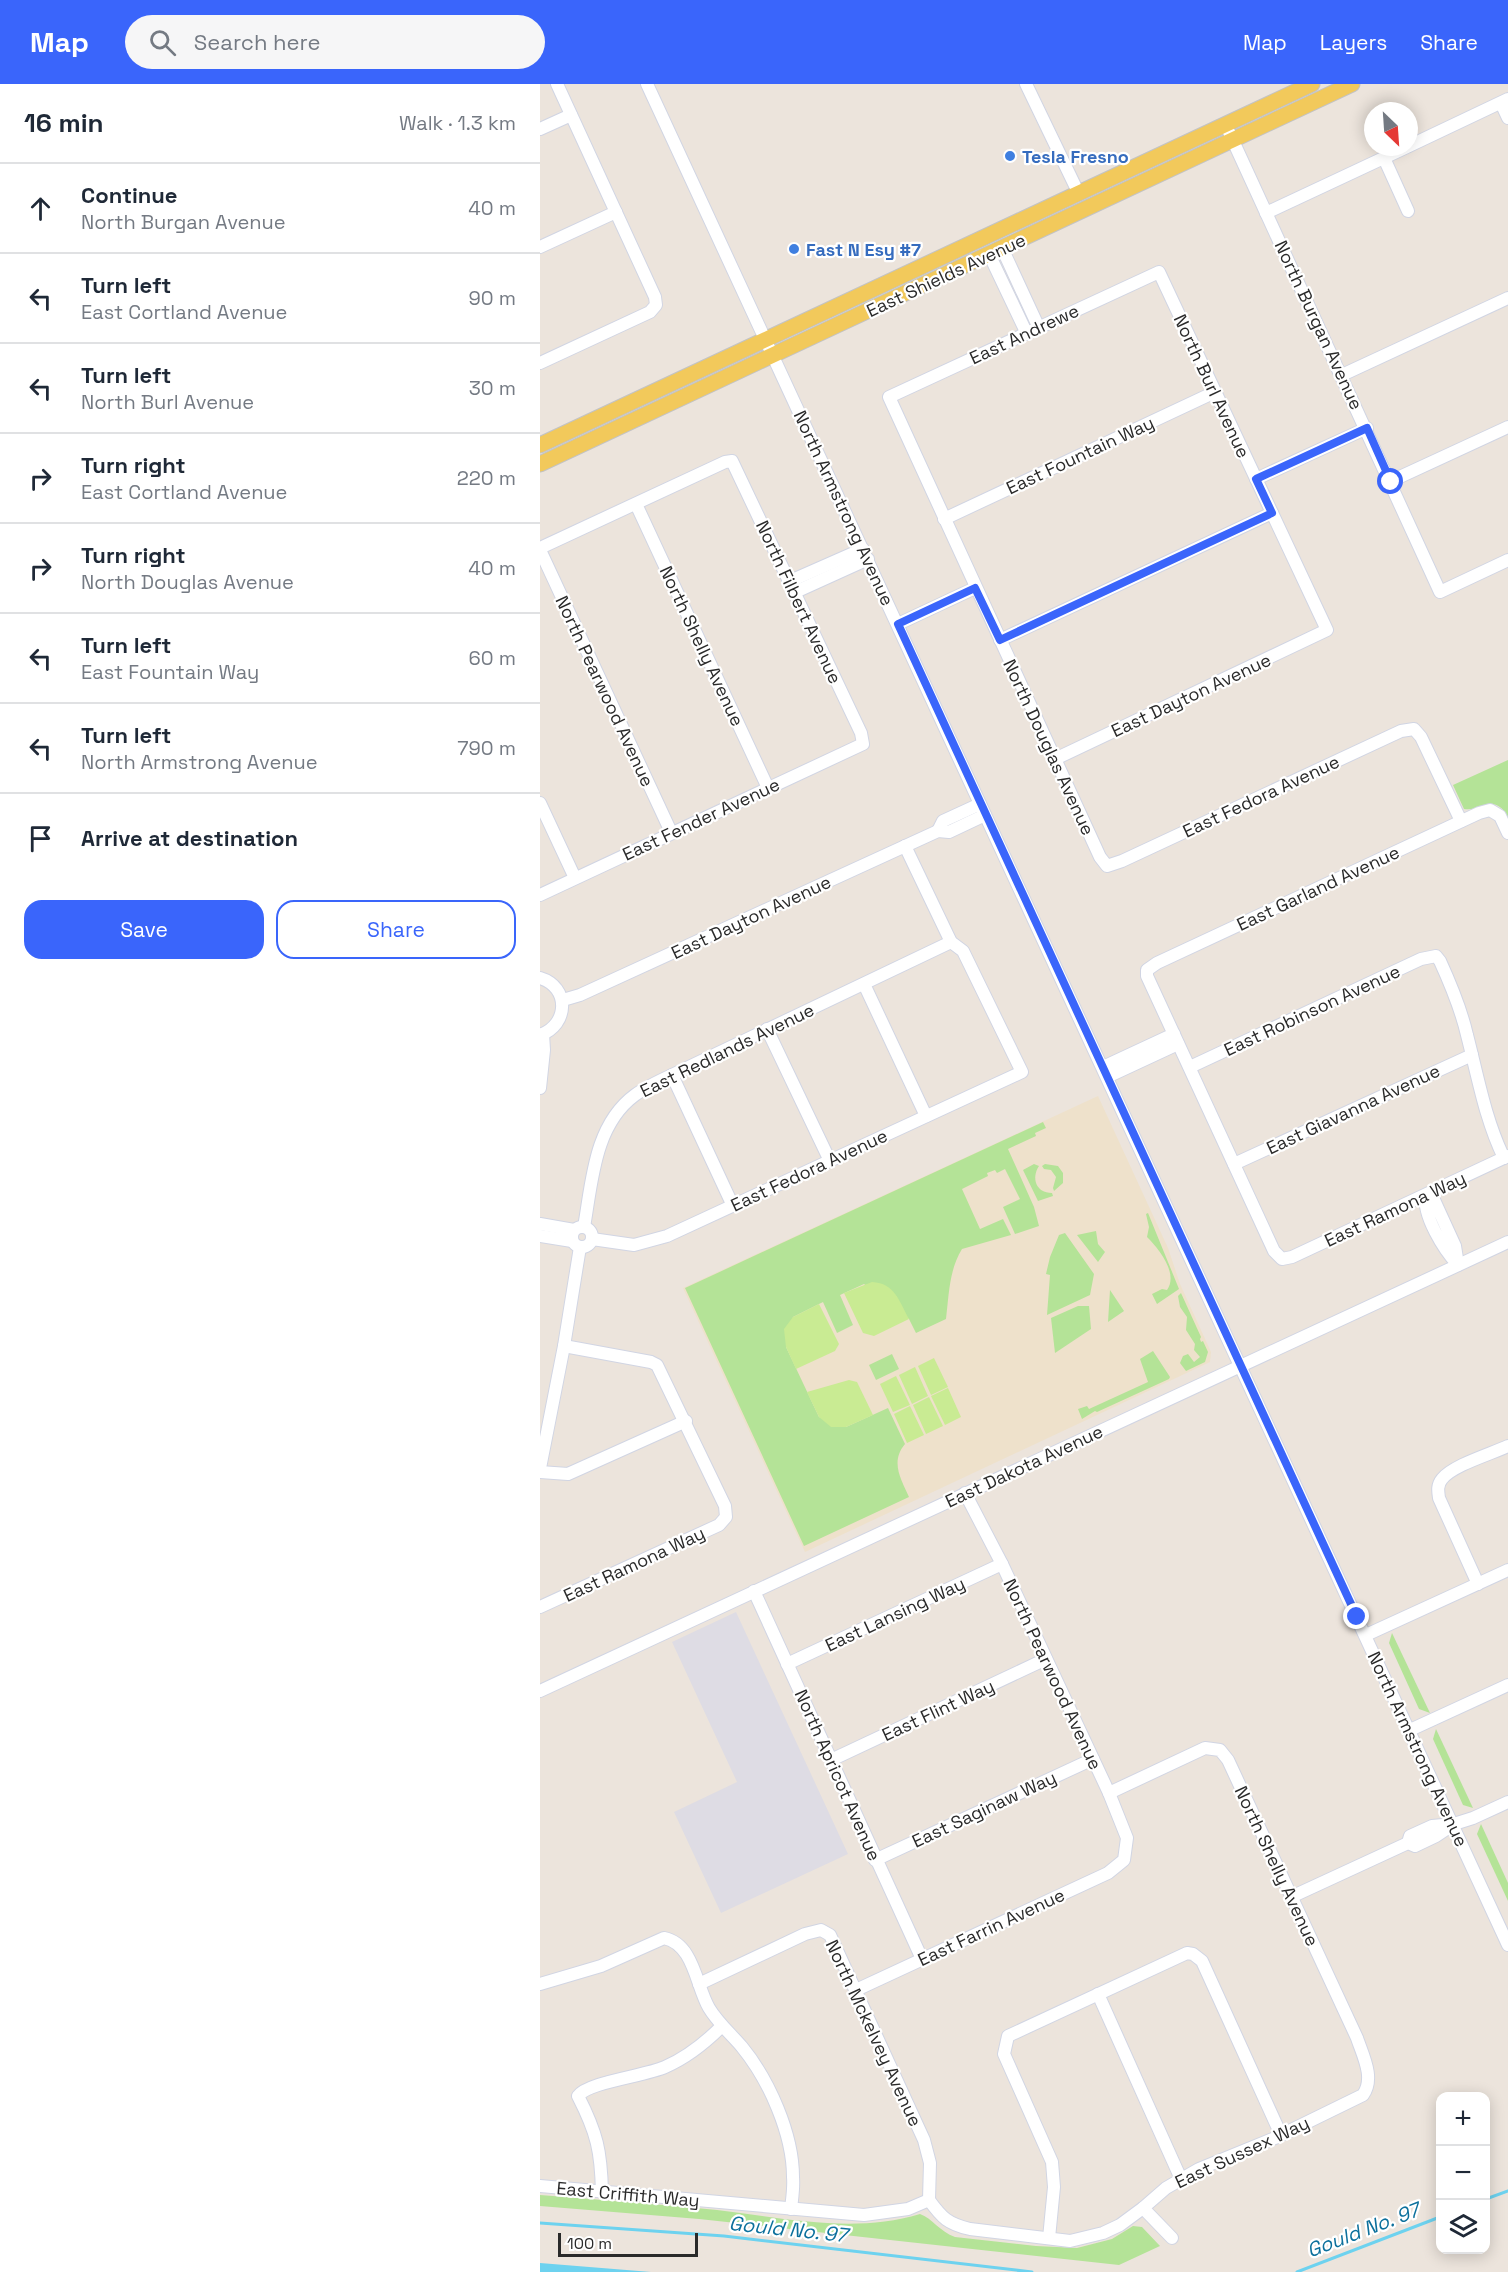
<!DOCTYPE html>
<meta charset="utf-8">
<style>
:root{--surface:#fff;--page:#f6f6f7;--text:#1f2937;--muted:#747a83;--line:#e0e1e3;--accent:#3a65fb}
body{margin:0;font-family:"Space Grotesk",sans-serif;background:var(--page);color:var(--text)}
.controls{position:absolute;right:18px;bottom:18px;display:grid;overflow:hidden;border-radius:12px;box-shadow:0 3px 15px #0003}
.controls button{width:54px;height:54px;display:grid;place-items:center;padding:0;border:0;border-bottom:2px solid var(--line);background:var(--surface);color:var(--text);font:30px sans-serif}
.compass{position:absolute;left:824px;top:18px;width:54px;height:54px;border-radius:50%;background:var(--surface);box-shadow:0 3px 15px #0003;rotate:155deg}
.scale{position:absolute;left:18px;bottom:15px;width:140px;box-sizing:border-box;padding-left:6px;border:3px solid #2a2a2a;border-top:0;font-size:16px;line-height:21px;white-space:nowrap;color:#2a2a2a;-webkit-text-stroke:4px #fff;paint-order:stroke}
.stop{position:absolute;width:18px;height:18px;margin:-14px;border:4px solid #3a65fb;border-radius:50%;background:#fff}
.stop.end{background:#3a65fb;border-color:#fff;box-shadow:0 2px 6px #0008}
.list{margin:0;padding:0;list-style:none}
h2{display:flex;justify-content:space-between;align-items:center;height:78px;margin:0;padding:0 24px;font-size:26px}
h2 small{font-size:20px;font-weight:400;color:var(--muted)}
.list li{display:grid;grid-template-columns:39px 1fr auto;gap:18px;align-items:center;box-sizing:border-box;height:90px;padding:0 24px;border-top:2px solid var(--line)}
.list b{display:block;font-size:22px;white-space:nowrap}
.list p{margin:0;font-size:20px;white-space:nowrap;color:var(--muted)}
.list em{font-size:20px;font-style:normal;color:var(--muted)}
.actions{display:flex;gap:12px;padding:18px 24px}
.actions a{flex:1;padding:14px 0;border:2px solid var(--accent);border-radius:18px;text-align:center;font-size:21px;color:var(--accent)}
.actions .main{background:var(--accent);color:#fff}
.icon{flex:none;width:33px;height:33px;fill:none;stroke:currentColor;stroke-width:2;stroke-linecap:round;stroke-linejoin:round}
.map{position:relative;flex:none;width:968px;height:2188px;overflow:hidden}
header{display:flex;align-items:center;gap:36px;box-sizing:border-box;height:84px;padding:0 30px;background:var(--accent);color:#fff}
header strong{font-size:28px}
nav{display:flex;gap:33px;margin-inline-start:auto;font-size:21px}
.search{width:420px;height:54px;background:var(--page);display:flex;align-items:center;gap:15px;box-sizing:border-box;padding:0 21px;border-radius:33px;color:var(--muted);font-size:22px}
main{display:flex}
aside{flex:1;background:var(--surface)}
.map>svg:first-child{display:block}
</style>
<header>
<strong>Map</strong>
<div class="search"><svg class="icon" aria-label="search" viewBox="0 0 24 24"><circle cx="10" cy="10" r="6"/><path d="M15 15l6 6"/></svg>Search here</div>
<nav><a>Map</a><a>Layers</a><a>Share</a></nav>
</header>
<main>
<aside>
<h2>16 min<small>Walk · 1.3 km</small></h2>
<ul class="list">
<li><svg class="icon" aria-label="ahead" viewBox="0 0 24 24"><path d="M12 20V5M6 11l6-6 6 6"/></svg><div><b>Continue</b><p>North Burgan Avenue</p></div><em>40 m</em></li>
<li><svg class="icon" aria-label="left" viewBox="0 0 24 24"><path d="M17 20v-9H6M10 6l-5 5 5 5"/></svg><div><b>Turn left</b><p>East Cortland Avenue</p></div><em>90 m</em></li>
<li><svg class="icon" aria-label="left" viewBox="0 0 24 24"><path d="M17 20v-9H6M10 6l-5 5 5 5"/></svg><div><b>Turn left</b><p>North Burl Avenue</p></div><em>30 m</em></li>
<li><svg class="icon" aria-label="right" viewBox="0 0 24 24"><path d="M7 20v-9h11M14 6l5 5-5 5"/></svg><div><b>Turn right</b><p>East Cortland Avenue</p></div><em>220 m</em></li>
<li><svg class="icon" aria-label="right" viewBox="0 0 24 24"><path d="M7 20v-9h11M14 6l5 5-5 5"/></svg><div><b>Turn right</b><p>North Douglas Avenue</p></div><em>40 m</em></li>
<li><svg class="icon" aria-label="left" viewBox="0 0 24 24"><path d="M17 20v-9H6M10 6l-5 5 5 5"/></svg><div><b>Turn left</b><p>East Fountain Way</p></div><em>60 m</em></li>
<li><svg class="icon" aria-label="left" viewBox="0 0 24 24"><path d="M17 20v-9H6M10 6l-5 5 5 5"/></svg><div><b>Turn left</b><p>North Armstrong Avenue</p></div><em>790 m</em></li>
<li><svg class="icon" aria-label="arrive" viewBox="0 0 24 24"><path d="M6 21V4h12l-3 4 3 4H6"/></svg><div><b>Arrive at destination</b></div></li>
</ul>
<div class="actions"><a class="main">Save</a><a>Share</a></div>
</aside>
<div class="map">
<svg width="968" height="2188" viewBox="0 0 968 2188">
<rect width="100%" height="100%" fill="#ece4dc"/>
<path fill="#dedce4" d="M196,1528L308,1770L181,1829L134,1728L197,1698L132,1558Z"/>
<path fill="#eee1cb" d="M558,1012L628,1164L640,1200L671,1268L670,1278L265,1468L143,1204Z"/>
<g fill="#b4e397">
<path d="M968,676V733C954,708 942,728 924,725L913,701Z"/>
<path d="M503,1038L506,1044L495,1049L496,1052L468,1065L494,1123L499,1142L475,1150L463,1123L480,1115L465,1085L457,1089L455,1086L447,1089L448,1092L422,1105L440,1145L463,1135L471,1151L422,1165C409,1186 409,1211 406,1235L376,1249L369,1235L324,1200L300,1211L313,1241L297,1249L283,1218L253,1233L246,1263L279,1333L306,1343L348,1324L365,1360C350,1378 361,1395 369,1413L264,1462L145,1204Z"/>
<path d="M494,1080L499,1082C491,1094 496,1109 512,1109L513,1112L498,1117L483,1086Z"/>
<path d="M505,1080L518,1082L523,1089V1099L514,1107L513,1104L516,1093L511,1086L504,1085L502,1082Z"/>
<path d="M608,1129L639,1205L617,1220L612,1210L622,1205L627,1206C639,1189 618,1164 607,1153L609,1143L606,1130Z"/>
<path d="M556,1147L558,1160L565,1168L558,1178L537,1151Z"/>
<path d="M525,1149L554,1190L550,1211L507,1231L510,1191L506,1190L510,1173L519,1151Z"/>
<path d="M570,1206L584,1227L568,1238Z"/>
<path d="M641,1209L661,1253L660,1255L661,1258L663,1257L668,1268L665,1278L646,1287L640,1279L643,1272L648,1270L654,1278L660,1273L654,1266L655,1260L646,1246L647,1233L640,1223L638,1212Z"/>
<path d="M538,1222H549L551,1245L515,1269L511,1234Z"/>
<path d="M613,1267L630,1293L629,1295L557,1328L555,1327L542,1335L538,1325L547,1322L549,1325L608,1298L600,1275Z"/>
<path d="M352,1270L359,1285L336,1296L329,1281Z"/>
<path d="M852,1549L890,1629L879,1625L849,1559Z"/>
<path d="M896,1645L933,1724L923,1721L893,1655Z"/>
<path d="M941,1740L968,1799V1817L937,1750Z"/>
<path d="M0,2111C59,2116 118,2120 177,2126C245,2134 314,2150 380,2130C392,2134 400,2148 415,2153L496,2162L537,2164L572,2155L593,2142L602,2143L620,2162L579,2181L159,2135L0,2122Z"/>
</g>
<g fill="#c9eb93">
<path d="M332,1198C355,1199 359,1217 369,1235L334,1252L323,1249L304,1209Z"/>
<path d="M279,1220L299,1260L295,1267L256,1285L246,1263L244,1245L253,1233Z"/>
<path d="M394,1274L408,1303L391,1311L378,1282Z"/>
<path d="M375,1283L388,1312L372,1320L359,1291Z"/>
<path d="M356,1292L370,1321L353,1328L340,1300Z"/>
<path d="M309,1296L317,1298L333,1331L306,1343H291L279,1333L267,1308Z"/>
<path d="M408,1304L421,1333L405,1341L391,1312Z"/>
<path d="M389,1313L403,1342L386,1350L373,1321Z"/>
<path d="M370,1322L384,1351L367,1359L354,1330Z"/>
</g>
<path fill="#6dd2ef" d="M0,2179L111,2188H0Z"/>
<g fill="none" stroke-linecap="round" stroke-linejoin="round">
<g stroke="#6dd2ef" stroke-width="3">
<path d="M946,2115L968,2107"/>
<path d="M0,2139L184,2152L492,2188"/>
<path d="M757,2188L900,2133"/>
</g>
<defs>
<g id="minor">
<path d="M107,0L968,1861"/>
<path d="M486,0L539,110"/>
<path d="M961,19L968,34"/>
<path d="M0,45L31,31"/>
<path d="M689,48L900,508L968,476"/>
<path d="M869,62L968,15"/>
<path d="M844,74L868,127"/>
<path d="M726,129L867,63"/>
<path d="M0,163L76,128"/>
<path d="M462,164L499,244"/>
<path d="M449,170L487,250"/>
<path d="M0,279L110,228L116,221L115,213L17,0"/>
<path d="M802,291L968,214"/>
<path d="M716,395L827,344"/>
<path d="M851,397L968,343"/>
<path d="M96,420L228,704"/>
<path d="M404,435L675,308"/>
<path d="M0,464L185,378L192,377L321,649L323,660L0,811"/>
<path d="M0,466L131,748"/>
<path d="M248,498L323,465"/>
<path d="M253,509L328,475"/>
<path d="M358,540L435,504"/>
<path d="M460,556L732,429"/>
<path d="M515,675L787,546L619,188L349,313L560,773L567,782L582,777L861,647L874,645L881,653L921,737"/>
<path d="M0,719L35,794"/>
<path d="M398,747L403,737L440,720"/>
<path d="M968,749L960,732L950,726L939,729L617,879L607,886V892L734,1167L742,1175L752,1173L968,1072"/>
<path d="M0,894C30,903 29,941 0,951"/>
<path d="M324,900L386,1032"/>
<path d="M23,916L40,911L398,747L409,748L445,731"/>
<path d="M227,945L290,1077"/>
<path d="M563,983L634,950"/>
<path d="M650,983L881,875L896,872L900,877C911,901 921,925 927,951C938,993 945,1035 964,1074"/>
<path d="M132,991L193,1122"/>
<path d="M567,993L638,960"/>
<path d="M0,1004L4,966L3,950"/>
<path d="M694,1080L932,971"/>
<path d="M886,1111L894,1116L915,1162L918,1181C904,1166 882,1131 886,1111Z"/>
<path d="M0,1140L34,1146"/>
<circle cx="42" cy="1153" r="10"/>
<path d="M44,1143C52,1098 54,1041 95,1011C106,1003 119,997 132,991L411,858"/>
<path d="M0,1152L32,1157"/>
<path d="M52,1155L94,1161L127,1152L482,988L423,867L411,858L365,762"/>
<path d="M0,1384L24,1262L40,1163"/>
<path d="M0,1388L28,1390L146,1337"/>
<path d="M938,1500L899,1414C898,1407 897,1401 902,1395C913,1381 951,1370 968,1362"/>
<path d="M214,1507L382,1875"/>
<path d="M0,1523L179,1441L186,1433L185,1422L117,1281L111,1278L24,1262"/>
<path d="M826,1551L968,1486"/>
<path d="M247,1580L462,1480"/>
<path d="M0,1607L968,1158"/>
<path d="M870,1646L968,1601"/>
<path d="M291,1676L506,1575"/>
<path d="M868,1759L870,1752L892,1742L914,1740L933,1734L968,1718"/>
<path d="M335,1776L553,1675"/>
<path d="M751,1813L868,1759L875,1762L896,1752L914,1740"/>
<path d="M0,1900L61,1882L124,1854C154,1860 156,1902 169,1924C178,1939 191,1950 202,1963C229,1996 253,2050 253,2093C254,2104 252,2115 251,2125"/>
<path d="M159,1900L265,1850L281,1846L290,1851L384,2056L390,2079L389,2116"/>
<path d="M316,1906L568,1789L584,1776L587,1754L569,1709L462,1480L425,1409"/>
<path d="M558,1910L641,2095"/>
<path d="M0,2102L324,2131L368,2125L389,2116"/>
<path d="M62,2108C61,2067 57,2049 38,2012C48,1998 105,1992 125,1983C148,1973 165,1959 182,1942"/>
<path d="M389,2116C402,2134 408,2140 430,2145L530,2157L563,2149L580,2141L603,2124L626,2104L659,2085L735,2054L823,2011C835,1994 823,1972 817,1954L688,1676L680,1666L665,1664L569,1709"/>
<path d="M603,2124L632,2154"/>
<path d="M509,2154L514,2103L512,2078L464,1970L468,1952L647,1869L653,1870L662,1877L741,2051"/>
</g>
<g id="major">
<path d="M0,361L772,0"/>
<path d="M0,380L812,0"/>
</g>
</defs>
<use href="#minor" stroke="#d1d5e3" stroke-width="14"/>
<use href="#major" stroke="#c3c3c3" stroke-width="17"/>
<use href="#minor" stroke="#fff" stroke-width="12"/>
<use href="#major" stroke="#f2c95b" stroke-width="15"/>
</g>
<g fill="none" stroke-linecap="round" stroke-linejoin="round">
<path stroke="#3a65fb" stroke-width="8" d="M817,1533L358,540L435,504L460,556L732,429L716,395L827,344L851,398"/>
</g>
<g fill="#3f7fe0" stroke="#fff" stroke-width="2">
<circle cx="470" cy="72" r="6"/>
<circle cx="254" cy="165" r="6"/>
</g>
<g text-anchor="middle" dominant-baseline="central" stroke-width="4.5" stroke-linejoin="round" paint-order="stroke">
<g font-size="18" font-weight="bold" fill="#366cbe" stroke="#fff" text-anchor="start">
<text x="482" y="72">Tesla Fresno</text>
<text x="266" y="165">Fast N Esy #7</text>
</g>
<g font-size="18" fill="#2a2a2a" stroke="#fff">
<text transform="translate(406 191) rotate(-25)">East Shields Avenue</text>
<text transform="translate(779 241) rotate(65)">North Burgan Avenue</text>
<text transform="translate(484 250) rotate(-25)">East Andrewe</text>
<text transform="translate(672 302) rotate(65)">North Burl Avenue</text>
<text transform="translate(540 371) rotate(-25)">East Fountain Way</text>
<text transform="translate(304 424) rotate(65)">North Armstrong Avenue</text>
<text transform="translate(259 518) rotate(65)">North Filbert Avenue</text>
<text transform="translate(162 562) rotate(65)">North Shelly Avenue</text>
<text transform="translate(65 607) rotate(65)">North Pearwood Avenue</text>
<text transform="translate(651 611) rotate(-25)">East Dayton Avenue</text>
<text transform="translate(509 663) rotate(65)">North Douglas Avenue</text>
<text transform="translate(721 712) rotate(-25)">East Fedora Avenue</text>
<text transform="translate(161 735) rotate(-25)">East Fender Avenue</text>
<text transform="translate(778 804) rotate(-25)">East Garland Avenue</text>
<text transform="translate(211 833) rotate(-25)">East Dayton Avenue</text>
<text transform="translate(772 926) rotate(-25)">East Robinson Avenue</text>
<text transform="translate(187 966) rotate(-26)">East Redlands Avenue</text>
<text transform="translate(813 1025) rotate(-25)">East Giavanna Avenue</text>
<text transform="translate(269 1086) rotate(-25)">East Fedora Avenue</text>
<text transform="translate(855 1125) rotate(-25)">East Ramona Way</text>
<text transform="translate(484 1382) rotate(-25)">East Dakota Avenue</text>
<text transform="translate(94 1480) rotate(-25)">East Ramona Way</text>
<text transform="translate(355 1530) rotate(-25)">East Lansing Way</text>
<text transform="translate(513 1590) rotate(65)">North Pearwood Avenue</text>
<text transform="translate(398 1626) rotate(-25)">East Flint Way</text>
<text transform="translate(878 1665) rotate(65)">North Armstrong Avenue</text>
<text transform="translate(298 1691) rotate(66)">North Apricot Avenue</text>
<text transform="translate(444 1725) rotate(-25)">East Saginaw Way</text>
<text transform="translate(737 1782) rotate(65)">North Shelly Avenue</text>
<text transform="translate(451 1843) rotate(-25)">East Farrin Avenue</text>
<text transform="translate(334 1949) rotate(65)">North Mckelvey Avenue</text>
<text transform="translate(702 2068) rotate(-25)">East Sussex Way</text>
<text transform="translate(88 2110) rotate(5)">East Criffith Way</text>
</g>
<g font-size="20" font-style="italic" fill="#0c709c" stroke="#fff">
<text transform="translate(248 2145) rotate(6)">Gould No. 97</text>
<text transform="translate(823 2146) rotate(-21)">Gould No. 97</text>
</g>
</g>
</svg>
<div class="controls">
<button>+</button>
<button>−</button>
<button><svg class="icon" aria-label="layers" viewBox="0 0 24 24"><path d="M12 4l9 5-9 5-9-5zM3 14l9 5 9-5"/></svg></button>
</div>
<svg class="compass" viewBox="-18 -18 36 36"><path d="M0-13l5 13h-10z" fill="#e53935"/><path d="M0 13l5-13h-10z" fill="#747a83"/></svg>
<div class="scale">100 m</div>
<div class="stop" style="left:851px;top:398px"></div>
<div class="stop end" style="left:817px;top:1533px"></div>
</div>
</main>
